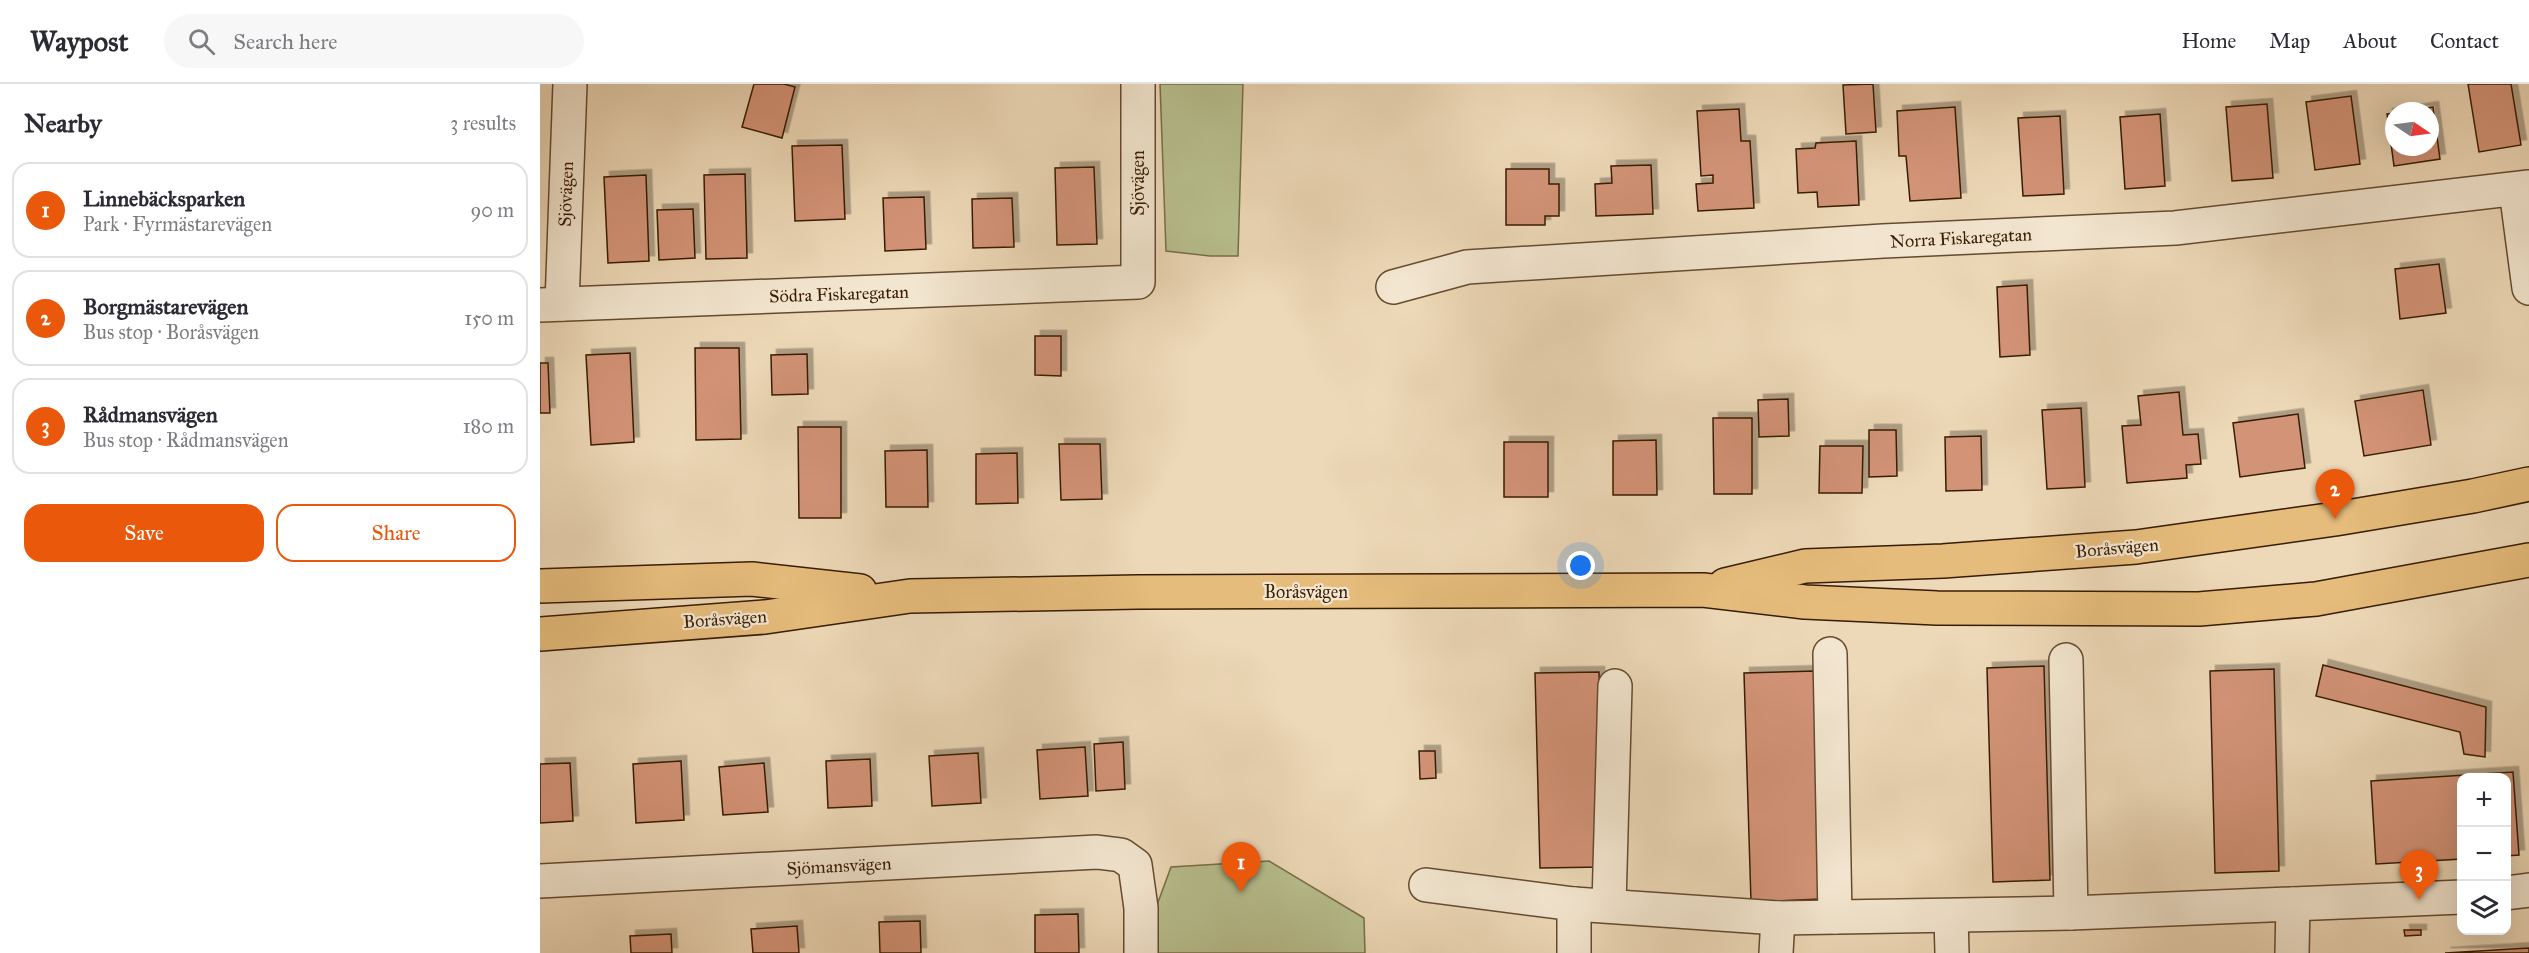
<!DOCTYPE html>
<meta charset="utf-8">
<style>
:root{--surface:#fff;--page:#f7f7f7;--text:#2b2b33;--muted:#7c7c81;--line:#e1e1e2;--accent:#ea580c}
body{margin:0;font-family:"IM FELL Great Primer",serif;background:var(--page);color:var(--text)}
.controls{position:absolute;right:18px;bottom:18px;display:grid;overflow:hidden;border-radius:12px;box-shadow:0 6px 24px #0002}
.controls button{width:54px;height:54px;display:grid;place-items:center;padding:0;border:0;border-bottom:2px solid var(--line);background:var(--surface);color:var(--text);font:30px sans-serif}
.compass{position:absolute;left:1845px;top:18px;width:54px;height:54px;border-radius:50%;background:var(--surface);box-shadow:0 6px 24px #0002;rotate:103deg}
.you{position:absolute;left:1041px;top:482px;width:21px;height:21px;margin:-15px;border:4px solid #fff;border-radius:50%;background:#1a73e8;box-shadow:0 0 0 9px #1a73e833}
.badge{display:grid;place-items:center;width:39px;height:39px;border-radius:50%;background:var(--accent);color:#fff;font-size:20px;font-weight:700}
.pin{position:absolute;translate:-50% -50px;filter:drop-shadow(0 2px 3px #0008)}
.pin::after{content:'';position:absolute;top:32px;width:21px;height:18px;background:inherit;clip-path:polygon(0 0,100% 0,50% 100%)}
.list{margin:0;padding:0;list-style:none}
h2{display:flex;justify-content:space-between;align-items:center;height:78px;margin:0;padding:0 24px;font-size:26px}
h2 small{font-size:20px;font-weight:400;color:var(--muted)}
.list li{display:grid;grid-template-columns:39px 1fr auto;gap:18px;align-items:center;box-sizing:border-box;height:96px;margin:0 12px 12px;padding:0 12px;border:2px solid var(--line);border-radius:18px}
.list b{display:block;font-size:22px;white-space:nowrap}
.list p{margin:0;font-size:20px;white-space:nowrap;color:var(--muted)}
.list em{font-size:20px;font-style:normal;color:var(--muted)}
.actions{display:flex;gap:12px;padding:18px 24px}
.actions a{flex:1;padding:14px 0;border:2px solid var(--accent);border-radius:18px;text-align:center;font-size:21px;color:var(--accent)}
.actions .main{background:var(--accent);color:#fff}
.icon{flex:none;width:33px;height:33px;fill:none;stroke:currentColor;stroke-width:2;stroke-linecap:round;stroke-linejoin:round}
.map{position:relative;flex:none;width:1989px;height:869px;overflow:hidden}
header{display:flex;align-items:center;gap:36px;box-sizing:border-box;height:84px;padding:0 30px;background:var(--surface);border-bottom:2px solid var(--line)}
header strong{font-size:28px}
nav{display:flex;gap:33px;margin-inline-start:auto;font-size:21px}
.search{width:420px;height:54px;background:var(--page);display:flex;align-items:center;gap:15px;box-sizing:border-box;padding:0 21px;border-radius:33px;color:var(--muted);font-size:22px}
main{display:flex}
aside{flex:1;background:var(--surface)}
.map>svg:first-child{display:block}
</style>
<header>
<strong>Waypost</strong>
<div class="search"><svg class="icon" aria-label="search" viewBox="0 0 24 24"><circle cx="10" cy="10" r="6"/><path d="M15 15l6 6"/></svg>Search here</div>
<nav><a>Home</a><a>Map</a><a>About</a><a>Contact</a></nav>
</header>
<main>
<aside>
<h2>Nearby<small>3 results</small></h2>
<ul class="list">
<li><span class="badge">1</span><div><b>Linnebäcksparken</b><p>Park · Fyrmästarevägen</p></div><em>90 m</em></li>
<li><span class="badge">2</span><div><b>Borgmästarevägen</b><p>Bus stop · Boråsvägen</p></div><em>150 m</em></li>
<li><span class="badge">3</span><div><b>Rådmansvägen</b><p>Bus stop · Rådmansvägen</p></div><em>180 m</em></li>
</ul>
<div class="actions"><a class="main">Save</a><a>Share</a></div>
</aside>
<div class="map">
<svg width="1989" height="869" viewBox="0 0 1989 869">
<defs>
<filter id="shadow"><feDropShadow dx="5.5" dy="-5.5" stdDeviation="0" flood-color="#0004"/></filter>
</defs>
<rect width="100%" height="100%" fill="#edd8b7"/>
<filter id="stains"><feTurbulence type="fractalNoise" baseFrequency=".00333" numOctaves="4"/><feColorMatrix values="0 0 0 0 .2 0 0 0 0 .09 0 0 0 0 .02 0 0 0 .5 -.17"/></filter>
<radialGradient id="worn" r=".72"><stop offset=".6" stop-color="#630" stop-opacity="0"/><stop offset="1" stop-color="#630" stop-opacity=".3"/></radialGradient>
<g fill="#b8bf8e" stroke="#786e48" stroke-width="1.5">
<path d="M620,0H703L698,172H670L626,167Z"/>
<path d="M729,777L824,834L825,869H613V832L631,783Z"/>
</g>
<g fill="#d39377" stroke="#381c03" stroke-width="1.5" filter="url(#shadow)">
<path d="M214,0H244L255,3L242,54L202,43Z"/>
<path d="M1333,0L1336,48L1306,50L1303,1Z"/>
<path d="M1928,0H1971L1981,61L1939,68Z"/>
<path d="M1811,12L1820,80L1775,86L1766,18Z"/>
<path d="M1727,20L1733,94L1692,97L1686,23Z"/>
<path d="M1415,23L1421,114L1370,117L1366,72H1359L1357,27Z"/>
<path d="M1893,23L1900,75L1854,82L1847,30L1854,29V63H1890V27H1868Z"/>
<path d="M1199,25L1201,57H1210L1214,124L1158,127L1156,100L1173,99V91L1161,92L1157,27Z"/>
<path d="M1620,30L1625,102L1585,105L1580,33Z"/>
<path d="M1520,32L1524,110L1483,112L1478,34Z"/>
<path d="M1316,57L1319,121L1278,123L1277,108L1258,109L1256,65L1275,64L1276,59Z"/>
<path d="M302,61L305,135L255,137L252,62Z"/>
<path d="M1111,81L1113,130L1056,132L1055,100L1072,99L1071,82Z"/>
<path d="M554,83L557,160L517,161L515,84Z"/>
<path d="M966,85H1009V100H1019V132H1005V141H966Z"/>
<path d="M205,90L207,174L166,175L164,91Z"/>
<path d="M106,91L109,177L68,179L64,93Z"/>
<path d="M384,113L386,165L345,167L343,114Z"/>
<path d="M472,114L474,163L433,164L432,115Z"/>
<path d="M153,125L155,174L119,176L117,126Z"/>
<path d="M1899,180L1906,229L1860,235L1855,185Z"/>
<path d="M1487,201L1490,271L1460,273L1457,203Z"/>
<path d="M495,252H521V292L495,291Z"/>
<path d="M155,264H199L201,355L156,356Z"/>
<path d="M90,269L94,358L51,361L46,271Z"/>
<path d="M267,270L268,310L232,311L231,271Z"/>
<path d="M0,279H8L10,329H0Z"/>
<path d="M1883,306L1891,361L1824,372L1815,317Z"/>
<path d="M1639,308L1643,351L1658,350L1661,380L1646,381L1647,394L1587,399L1582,342L1601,341L1598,312Z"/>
<path d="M1248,315L1249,352L1219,353L1218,316Z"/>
<path d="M1541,324L1545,403L1507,405L1502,326Z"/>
<path d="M1758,330L1765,384L1700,393L1693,339Z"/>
<path d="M1173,334H1212V410H1174Z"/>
<path d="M258,343H301V434H259Z"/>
<path d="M1329,346H1356L1357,392L1329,393Z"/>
<path d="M1441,352L1442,406L1406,407L1405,353Z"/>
<path d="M1116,356L1117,411H1073V357Z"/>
<rect x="964" y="358" width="44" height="55"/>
<path d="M519,360H560L562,415L521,416Z"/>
<path d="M1280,362H1323L1322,409H1279Z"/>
<path d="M387,366L388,423H346L345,367Z"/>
<path d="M477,369L478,419L436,420V370Z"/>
<path d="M1783,581L1946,623L1945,673L1924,670L1920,648L1776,612Z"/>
<path d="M1504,582L1510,796L1453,798L1447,584Z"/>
<path d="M1734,585L1739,787L1675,789L1670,587Z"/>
<path d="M1274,587L1281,815L1211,818L1204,589Z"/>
<path d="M1059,588L1063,783L1000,784L995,589Z"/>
<path d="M583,658L585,705L556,707L554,660Z"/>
<path d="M545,663L548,712L500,715L497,666Z"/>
<path d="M879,667H895L896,694L880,695Z"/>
<path d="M438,669L441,719L392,722L389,672Z"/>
<path d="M330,675L332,722L288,724L286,677Z"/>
<path d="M141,677L144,736L96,739L93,680Z"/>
<path d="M30,679L33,737L0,739V680Z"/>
<path d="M224,679L228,728L183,731L179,683Z"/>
<path d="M1973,688L1979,771L1966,772V694H1922V775L1836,780L1831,697Z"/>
<path d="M538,830L539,869H495V831Z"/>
<path d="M380,837L381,869H340L339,838Z"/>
<path d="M257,842L259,869H213L211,845Z"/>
<path d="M1864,846H1881V851L1865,852Z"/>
<path d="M131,850L132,869H91L90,852Z"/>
<path d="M1989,864V869H1905Z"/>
</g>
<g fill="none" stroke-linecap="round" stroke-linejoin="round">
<defs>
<g id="minor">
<path d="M1976,106L1989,204"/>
<path d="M853,203L927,183L1343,157L1635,144L1989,103"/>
<path d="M22,220L30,0"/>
<path d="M0,221L598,198V0"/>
<path d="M1290,570L1295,833"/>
<path d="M1526,576L1531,829"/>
<path d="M0,797L557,768L581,771L595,781L601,824V869"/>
<path d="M886,801L1034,820L1238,834L1531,829L1922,813"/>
<path d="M1966,809L1989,806"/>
<path d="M1034,820V869"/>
<path d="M1069,821L1075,602"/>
<path d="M1411,832L1412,869"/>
<path d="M1236,869L1238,834"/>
<path d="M1752,869L1753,820"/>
</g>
<g id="major">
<path d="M1185,501L1265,482L1403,477L1596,463L1795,435L1933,412L1989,400"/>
<path d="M0,502L212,495L320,507"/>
<path d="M0,550L225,533L370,512L598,508L1163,506L1265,518L1397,524L1659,525L1776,515L1989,476"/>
</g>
</defs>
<use href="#minor" stroke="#654b30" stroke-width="36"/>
<use href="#major" stroke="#381c03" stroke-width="36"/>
<use href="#minor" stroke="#f3e6d0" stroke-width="33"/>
<use href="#major" stroke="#e6bc7c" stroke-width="33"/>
</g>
<g text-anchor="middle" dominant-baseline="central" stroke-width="4.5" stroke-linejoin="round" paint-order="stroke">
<g font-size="18" fill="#381c03" stroke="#f3e6d0">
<text transform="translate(598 99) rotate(-90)">Sjövägen</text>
<text transform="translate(26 110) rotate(-88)">Sjövägen</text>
<text transform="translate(1421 154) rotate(-3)">Norra Fiskaregatan</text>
<text transform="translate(299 210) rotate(-2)">Södra Fiskaregatan</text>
<text transform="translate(1577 464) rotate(-5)">Boråsvägen</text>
<text x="766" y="508">Boråsvägen</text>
<text transform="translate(185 535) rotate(-4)">Boråsvägen</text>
<text transform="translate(299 782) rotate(-3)">Sjömansvägen</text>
</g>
</g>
<rect width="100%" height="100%" filter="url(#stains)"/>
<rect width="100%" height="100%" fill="url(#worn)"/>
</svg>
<div class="controls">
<button>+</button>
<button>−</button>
<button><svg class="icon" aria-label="layers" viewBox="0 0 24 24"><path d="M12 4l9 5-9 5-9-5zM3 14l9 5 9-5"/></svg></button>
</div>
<svg class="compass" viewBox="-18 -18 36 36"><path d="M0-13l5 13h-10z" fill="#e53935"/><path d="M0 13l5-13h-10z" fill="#7c7c81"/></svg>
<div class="you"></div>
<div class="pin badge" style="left:701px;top:808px">1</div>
<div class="pin badge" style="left:1795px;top:435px">2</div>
<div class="pin badge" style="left:1879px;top:816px">3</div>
</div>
</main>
